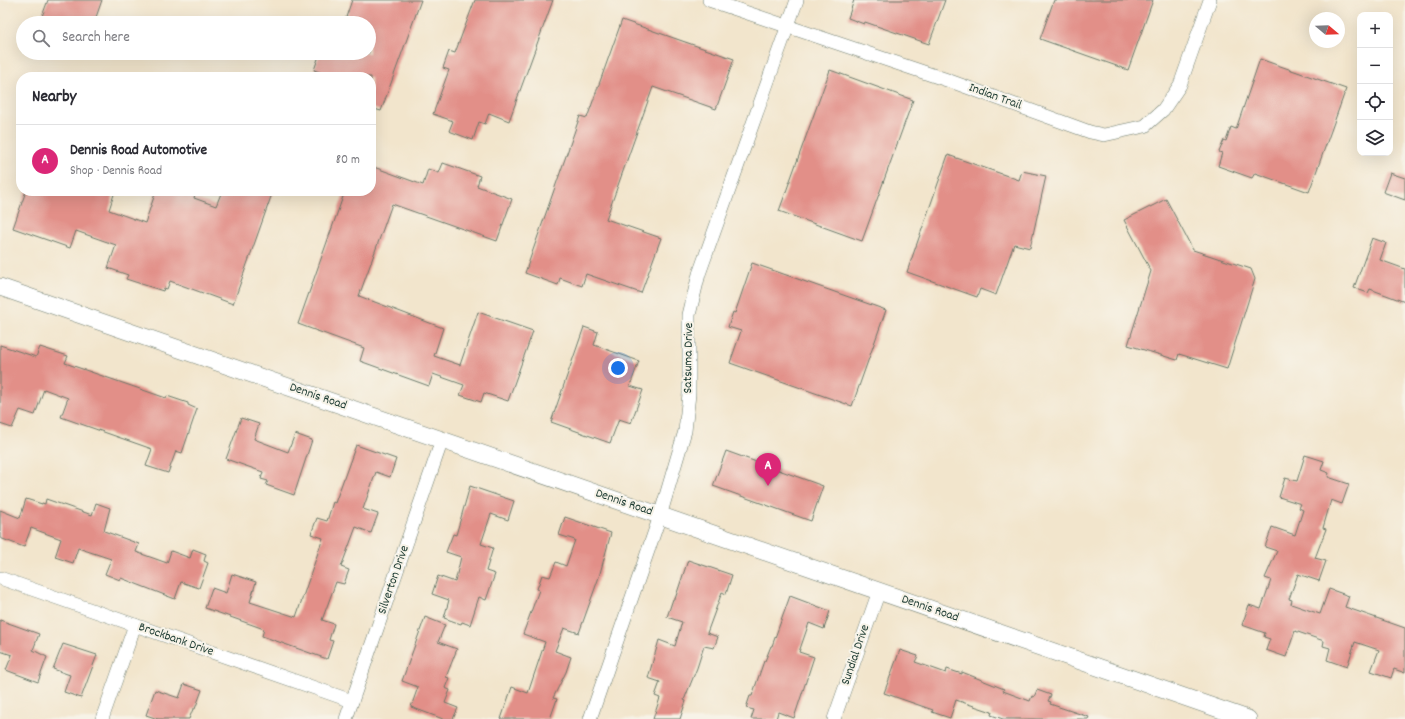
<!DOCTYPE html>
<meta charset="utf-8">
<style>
:root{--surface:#fff;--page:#f2f2f3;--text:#2b2b33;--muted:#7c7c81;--line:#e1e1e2;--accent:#db2777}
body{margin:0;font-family:Dekko,sans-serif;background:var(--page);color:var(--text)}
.controls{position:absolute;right:12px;top:12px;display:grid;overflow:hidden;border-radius:8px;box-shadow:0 4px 16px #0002}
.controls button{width:36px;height:36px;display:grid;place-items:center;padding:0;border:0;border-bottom:1px solid var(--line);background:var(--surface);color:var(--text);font:20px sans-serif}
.compass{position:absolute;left:1309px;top:12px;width:36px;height:36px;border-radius:50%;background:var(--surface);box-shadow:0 4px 16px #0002;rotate:109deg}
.you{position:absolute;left:618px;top:368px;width:14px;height:14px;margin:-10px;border:3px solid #fff;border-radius:50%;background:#1a73e8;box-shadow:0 0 0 6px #1a73e833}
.badge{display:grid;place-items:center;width:26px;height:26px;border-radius:50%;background:var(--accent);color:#fff;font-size:13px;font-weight:700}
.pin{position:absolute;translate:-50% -33px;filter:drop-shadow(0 1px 2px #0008)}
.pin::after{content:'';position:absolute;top:21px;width:14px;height:12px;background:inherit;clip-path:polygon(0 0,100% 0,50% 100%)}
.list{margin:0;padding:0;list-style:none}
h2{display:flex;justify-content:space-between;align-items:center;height:52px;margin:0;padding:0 16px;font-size:17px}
h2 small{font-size:13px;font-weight:400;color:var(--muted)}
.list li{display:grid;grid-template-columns:26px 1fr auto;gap:12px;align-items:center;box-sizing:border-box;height:72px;padding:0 16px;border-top:1px solid var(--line)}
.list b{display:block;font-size:15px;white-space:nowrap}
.list p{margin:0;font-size:13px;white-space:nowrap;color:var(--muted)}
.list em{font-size:13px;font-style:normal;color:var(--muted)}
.icon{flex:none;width:22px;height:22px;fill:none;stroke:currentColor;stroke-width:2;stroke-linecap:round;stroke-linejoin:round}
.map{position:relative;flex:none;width:1405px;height:719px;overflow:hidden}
.search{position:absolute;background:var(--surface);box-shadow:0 4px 16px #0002;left:16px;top:16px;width:360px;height:44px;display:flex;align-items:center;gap:10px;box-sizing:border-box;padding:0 14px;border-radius:22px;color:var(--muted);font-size:15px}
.panel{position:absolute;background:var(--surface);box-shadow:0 4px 16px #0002;left:16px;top:72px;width:360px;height:124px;border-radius:16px}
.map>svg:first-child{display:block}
</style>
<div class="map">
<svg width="1405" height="719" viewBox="0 0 1405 719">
<rect width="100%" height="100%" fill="#f7f3e8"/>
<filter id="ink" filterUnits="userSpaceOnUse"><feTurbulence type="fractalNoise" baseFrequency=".025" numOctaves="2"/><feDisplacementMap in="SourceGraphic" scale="8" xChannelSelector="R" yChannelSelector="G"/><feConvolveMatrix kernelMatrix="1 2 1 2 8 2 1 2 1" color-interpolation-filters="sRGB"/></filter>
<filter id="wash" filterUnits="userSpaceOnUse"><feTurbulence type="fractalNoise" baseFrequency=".012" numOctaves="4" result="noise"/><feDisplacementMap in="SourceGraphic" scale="16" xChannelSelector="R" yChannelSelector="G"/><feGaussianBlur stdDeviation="0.9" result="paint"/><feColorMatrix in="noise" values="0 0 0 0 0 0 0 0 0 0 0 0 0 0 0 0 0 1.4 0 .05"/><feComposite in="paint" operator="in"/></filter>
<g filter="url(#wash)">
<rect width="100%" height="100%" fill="#f2e5cc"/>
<g id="blocks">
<g fill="#e28f88">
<path d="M48,0H102L94,23H52L41,19Z"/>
<path d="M352,0H421L381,111L371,108V77H333L314,70L320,53H369V23H344Z"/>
<path d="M475,0H553L509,121L489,113L485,124L479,122L473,140L449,131L453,121L433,114L449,70L443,68L449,51L455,53Z"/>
<path d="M854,0H945L929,44L865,22L864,24L848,18Z"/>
<path d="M1054,0H1153L1128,70L1040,39Z"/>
<path d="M622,20L734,59L716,109L653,87L606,219L661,238L641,293L586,274L582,286L560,278L558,285L525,273L580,116L587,118Z"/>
<path d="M1260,59L1346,89L1309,192L1255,173L1252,178L1218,166L1222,153L1219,152L1224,140L1226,141L1231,127L1236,129Z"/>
<path d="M830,70L913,100L862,241L779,211Z"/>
<path d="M948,155L1019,180L1022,171L1046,176L1030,248L1014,244L996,295L980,289L977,297L907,272Z"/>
<path d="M443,163L480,176L477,186L512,199L497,241L392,204L359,296L443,328L434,356L460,365L478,312L533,331L508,401L484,393L481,402L460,395L464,385L433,374L429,386L360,361L364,348L298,324L345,191H371V166L423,185L428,169L439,173Z"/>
<path d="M1390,173L1405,178V200L1383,192Z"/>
<path d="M26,191H115L109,210L145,223L156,191H196L194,198L216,206L222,191H273L233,304L170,281L167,289L164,288L163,291L126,279L128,275L108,268L116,245L76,231L70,248L13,228Z"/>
<path d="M1166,199L1193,250L1251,269L1255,279L1227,369L1179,354L1177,360L1128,345L1151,271L1124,220Z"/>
<path d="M1372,238L1386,243L1380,260L1405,269V302L1370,289L1368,293L1354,288Z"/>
<path d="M752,263L886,310L852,406L730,363L741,331L728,327L733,312L735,313Z"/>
<path d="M584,327L598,332L594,345L639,361L630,386L643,390L631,423L619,419L610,443L551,422Z"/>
<path d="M0,345L36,357L40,347L68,356L65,363L166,398L167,396L188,403V405L197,409L182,453L176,451L168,473L146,466L152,449L61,417L68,398L44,389L35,415L20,410L12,428L0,424Z"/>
<path d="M241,418L259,424L254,439L288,452L295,434L312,440L294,495L266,485L268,481L261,479L263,472L226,459Z"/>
<path d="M356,445L396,459L390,477L376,472L363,509L378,514L371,533L356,527L341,567L349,570L344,584L336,582L322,620L334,624L329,640L333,641L327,659L262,636L264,629L205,608L212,588L226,593L232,574L256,582L250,602L296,617L323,538L311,534L317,518L327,521L333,502L335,503Z"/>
<path d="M726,451L823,486L811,521L713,486Z"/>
<path d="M1305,455L1324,461L1321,470L1329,473L1328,477L1349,484L1342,504L1331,500L1323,528L1326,529L1315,558L1326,561L1319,581L1298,574L1289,599L1292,600L1291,604L1320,614L1329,589L1349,596L1345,607L1405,628V673L1394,669L1391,678L1371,671L1379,650L1355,642L1347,667L1327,660L1330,648L1323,646L1324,641L1295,631L1286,657L1266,650L1270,639L1264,637L1265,633L1242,625L1249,605L1261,609L1271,580L1265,578L1277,551L1265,547L1272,527L1295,535L1303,510L1299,508L1301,504L1279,497L1285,478L1297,481Z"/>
<path d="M470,486L514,501L508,520L491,514L481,544L493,548L486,571L495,574L486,600L479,597L470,625L462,622L461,624L444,618L449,600L432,594L438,576L455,582L461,557L446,552L453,534L456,535Z"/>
<path d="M26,499L42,504V503L45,504L46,499L92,515L96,503L110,508L104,531L139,544L136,552L167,563L171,551L190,558L193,549L206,554L204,561L208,563L199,588L181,582L175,599L121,578L120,580L105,574L111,559L78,548L73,563L55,557L61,539L31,528L24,547L0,538V510L20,518Z"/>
<path d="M565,517L611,533L599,577L579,633L564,628L555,651L571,657L566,672L553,698L557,699L550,719H501L512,687L528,693L545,642L523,634L539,590L537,589L542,575L550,577L556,562L566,566L575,540L559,535Z"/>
<path d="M688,560L732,575L726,594L722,592L707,633L718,637L714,648L704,646L697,668L684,700L686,701L680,719H653L660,698L655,696L660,682L648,678L659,640L675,646L682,622L667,617L673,599H675Z"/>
<path d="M790,596L830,611L824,629L809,623L799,652L814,657L794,718L778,712L776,719H751L754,710L746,708L750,696H752L764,661H765L771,646H772Z"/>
<path d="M425,617L445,625L438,642L457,649L446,677L449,678L445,688L450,690L445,703L458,708L453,719H443L411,707L418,687L402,681Z"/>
<path d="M0,620L39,634L33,650L47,657L38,682L6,670L12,655L0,651Z"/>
<path d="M63,644L97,655L81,698L64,692L70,675L53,669Z"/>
<path d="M900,650L918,656L915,662L946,673L947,669L962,674V672L1004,689L1003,691L1030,701L1032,696L1034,697L1037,690L1051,695L1048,701L1051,702L1050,704L1089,717L1088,719H1003L991,715L992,712L956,700L950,718L932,712L933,710L884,693Z"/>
<path d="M184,684L202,690L195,709H193L189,719H158L146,715L155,690L179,698Z"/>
</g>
</g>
</g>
<g filter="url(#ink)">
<use href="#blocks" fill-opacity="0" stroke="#697869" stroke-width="1"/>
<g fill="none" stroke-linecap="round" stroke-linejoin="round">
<defs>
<g id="minor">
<path d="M709,0L950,81L1090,132L1104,135L1145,126L1163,110L1180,85L1210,0"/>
<path d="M0,578L352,701"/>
<path d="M102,719L135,625"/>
<path d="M346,719L442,440"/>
<path d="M590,719L660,516L685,431L689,394V315L699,274L797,0"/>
<path d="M834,719L879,591"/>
</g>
<path id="tertiary" d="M0,287L1248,719"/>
</defs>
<use href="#minor" stroke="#697869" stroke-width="14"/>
<use href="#tertiary" stroke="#697869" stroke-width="18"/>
<use href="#minor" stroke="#fff" stroke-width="13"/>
<use href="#tertiary" stroke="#fff" stroke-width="17"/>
</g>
</g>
<g text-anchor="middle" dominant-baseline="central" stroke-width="4" stroke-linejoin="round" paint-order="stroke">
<g font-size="13" fill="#1f3d34" stroke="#f7f3e8">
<text transform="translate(995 97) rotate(20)">Indian Trail</text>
<text transform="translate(689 358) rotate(-89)">Satsuma Drive</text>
<text transform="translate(318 397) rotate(19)">Dennis Road</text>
<text transform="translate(624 503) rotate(19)">Dennis Road</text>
<text transform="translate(394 580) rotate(-71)">Silverton Drive</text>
<text transform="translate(930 609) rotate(19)">Dennis Road</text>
<text transform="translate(176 640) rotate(19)">Brockbank Drive</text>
<text transform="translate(856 655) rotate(-71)">Sundial Drive</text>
</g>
</g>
</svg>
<div class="controls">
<button>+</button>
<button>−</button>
<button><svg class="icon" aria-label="locate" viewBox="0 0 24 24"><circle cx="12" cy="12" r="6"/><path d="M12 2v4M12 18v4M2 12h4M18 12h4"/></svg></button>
<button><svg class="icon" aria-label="layers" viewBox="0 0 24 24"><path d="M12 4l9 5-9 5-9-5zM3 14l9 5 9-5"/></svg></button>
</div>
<svg class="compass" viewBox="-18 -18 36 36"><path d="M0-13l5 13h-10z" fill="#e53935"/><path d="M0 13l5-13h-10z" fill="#7c7c81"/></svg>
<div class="you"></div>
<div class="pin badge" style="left:768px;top:486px">A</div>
<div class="search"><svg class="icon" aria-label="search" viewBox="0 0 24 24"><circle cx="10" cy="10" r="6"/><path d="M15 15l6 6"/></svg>Search here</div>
<section class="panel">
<h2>Nearby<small></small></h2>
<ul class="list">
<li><span class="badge">A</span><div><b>Dennis Road Automotive</b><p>Shop · Dennis Road</p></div><em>80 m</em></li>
</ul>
</section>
</div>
